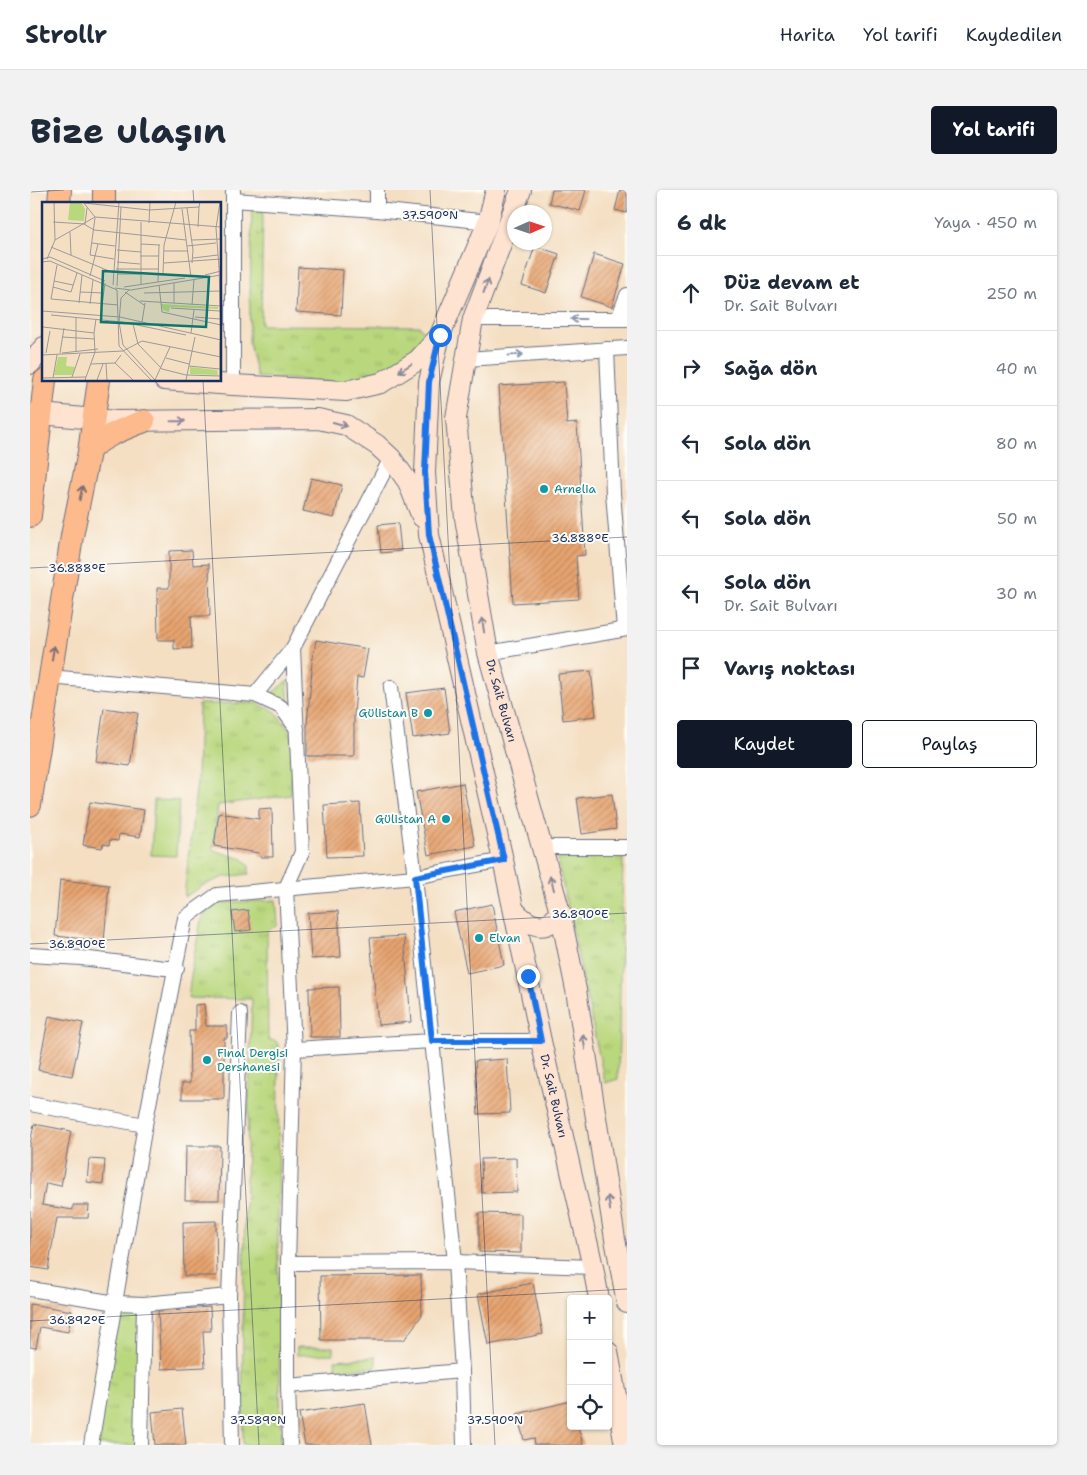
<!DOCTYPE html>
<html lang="tr">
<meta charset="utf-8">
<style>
:root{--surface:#fff;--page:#f2f2f3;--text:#1f2937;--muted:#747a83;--line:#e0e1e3;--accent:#111827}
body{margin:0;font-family:"Shantell Sans",sans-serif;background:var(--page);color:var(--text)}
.controls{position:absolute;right:15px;bottom:15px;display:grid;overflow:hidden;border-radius:5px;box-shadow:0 1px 4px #0004}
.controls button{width:45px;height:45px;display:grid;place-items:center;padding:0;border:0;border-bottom:1px solid var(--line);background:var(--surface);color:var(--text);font:25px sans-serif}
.compass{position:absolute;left:477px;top:15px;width:45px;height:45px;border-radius:50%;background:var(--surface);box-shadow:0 1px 4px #0004;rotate:87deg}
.stop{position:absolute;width:15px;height:15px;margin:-11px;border:4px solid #1a73e8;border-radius:50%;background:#fff}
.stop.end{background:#1a73e8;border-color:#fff;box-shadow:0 1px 5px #0008}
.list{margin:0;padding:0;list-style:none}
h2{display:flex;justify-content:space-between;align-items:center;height:65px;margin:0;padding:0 20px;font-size:21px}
h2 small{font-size:16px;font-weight:400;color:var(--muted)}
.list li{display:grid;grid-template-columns:32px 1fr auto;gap:15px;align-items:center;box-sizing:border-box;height:75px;padding:0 20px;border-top:1px solid var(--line)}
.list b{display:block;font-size:19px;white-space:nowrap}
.list p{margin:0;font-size:16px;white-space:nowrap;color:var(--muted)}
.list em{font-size:16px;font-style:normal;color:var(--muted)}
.actions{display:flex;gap:10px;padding:15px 20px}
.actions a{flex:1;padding:11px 0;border:1px solid var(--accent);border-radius:5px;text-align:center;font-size:18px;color:var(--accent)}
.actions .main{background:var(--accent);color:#fff}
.icon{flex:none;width:28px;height:28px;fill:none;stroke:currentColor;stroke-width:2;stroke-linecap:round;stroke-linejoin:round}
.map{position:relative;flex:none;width:597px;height:1255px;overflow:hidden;border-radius:5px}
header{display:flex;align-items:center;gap:30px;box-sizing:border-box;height:70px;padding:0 25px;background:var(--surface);border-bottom:1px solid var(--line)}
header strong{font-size:24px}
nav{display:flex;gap:28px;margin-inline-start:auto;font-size:18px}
.intro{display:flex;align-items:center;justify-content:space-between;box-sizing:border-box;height:120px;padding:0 30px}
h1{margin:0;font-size:35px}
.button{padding:12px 22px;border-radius:5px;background:var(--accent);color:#fff;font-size:18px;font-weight:700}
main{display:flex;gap:30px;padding:0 30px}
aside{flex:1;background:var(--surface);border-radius:5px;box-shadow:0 1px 4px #0004}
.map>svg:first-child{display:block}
</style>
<header>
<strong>Strollr</strong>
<nav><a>Harita</a><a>Yol tarifi</a><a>Kaydedilen</a></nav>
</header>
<div class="intro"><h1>Bize ulaşın</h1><a class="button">Yol tarifi</a></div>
<main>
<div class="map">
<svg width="597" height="1255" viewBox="0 0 597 1255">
<defs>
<pattern id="grass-tufts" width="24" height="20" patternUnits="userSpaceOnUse" patternTransform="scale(1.25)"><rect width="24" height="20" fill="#b9d77d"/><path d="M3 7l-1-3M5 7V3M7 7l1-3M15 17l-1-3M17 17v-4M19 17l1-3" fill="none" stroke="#9eb96e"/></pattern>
<pattern id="building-hatch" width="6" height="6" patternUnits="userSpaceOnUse" patternTransform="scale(1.25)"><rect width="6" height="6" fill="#e8a470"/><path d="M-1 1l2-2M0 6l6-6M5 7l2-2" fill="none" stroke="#bb865f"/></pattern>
</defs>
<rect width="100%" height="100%" fill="#fdfcf7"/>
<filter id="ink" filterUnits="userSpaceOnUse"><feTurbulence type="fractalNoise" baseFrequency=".02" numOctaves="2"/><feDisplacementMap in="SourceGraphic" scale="10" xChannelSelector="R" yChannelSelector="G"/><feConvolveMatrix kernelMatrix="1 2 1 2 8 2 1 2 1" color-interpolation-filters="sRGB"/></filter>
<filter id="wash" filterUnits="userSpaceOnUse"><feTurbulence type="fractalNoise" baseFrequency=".0096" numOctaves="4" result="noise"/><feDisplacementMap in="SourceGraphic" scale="20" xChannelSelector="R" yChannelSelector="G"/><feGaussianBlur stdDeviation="1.12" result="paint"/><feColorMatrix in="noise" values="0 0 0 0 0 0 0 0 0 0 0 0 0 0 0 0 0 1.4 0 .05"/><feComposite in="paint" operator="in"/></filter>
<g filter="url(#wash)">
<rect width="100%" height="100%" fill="#f4dfc3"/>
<g fill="url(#grass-tufts)" stroke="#6a836e">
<path d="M222,20H233L231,135L389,136L399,147L383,163L350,185L318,193L227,187L219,153Z"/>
<path d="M257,491L259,516L241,504Z"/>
<path d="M226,513L245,521L262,544L261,605L188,615L183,660L213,669L219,676V684L194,687L174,695L154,707L167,591L169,514Z"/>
<path d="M593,665L588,889L575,893L527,668Z"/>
<path d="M246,710L248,734L246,737L241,738L237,742L238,850L246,851L249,856L248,1068L251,1255H213C211,1106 217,958 222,809L158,808L163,771L171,730L178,720L189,713Z"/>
<path d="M86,1113L114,1114L111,1255H61Z"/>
<path d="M267,1157H303V1164L267,1165Z"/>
<path d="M346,1167V1177L306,1180L305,1170Z"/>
</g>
<path fill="#b9d77d" stroke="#6a836e" d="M124,610L149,611L146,666L121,665Z"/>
<g id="blocks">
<g fill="url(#building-hatch)">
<path d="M522,0H556L550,21L519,13Z"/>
<path d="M590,0H597V23L585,20Z"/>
<path d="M505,56L529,64L516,103L492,95Z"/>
<path d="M564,64L595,74L582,117L551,107Z"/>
<path d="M268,77L313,80L311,125L266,122Z"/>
<path d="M534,192L537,234L547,233L555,365L546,366L549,409L483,413L469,196Z"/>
<path d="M281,288L312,295L304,328L273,321Z"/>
<path d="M368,333L371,361L351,363L348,335Z"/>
<path d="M162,360L163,375L179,374L180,426H161L162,458L144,459V450H128L127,398H139V361Z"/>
<path d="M286,450L338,459L333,488L327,487L324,524V566H277V533L282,480L281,479Z"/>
<path d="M561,481L566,526L533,530L528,484Z"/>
<path d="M414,498L420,543L383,548L376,503Z"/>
<path d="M74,518L108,523L100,576L66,571Z"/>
<path d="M433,593L445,656L398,665L386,602Z"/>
<path d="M582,604L586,639L552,644L547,608Z"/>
<path d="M60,612L114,620L110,647L89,644L88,651L80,650L79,655L73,654L72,658L53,655Z"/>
<path d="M330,613L333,666L297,667L294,615Z"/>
<path d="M242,618L243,667H230L229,663L184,656L189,623L229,629V619Z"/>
<path d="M30,690L79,695L74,751L25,746Z"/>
<path d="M462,714L474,775L437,783L424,722Z"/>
<path d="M218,720L221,740L205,742L202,722Z"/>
<path d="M308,721L311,767L281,769L278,723Z"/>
<path d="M374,746L381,832L348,835L340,748Z"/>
<path d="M309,797L310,847H280L279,798Z"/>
<path d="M174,814L176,836H197V848H194V909H152V893H160L159,841H165V815Z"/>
<path d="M19,826L53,833L42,886L8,880Z"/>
<path d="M477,869L480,923L448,924L445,871Z"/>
<path d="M4,934L41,941L31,996L16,993L12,1015L43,1020V1015H59L58,1028H27L18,1080L0,1077V954Z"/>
<path d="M156,956H190L189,1010H155Z"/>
<path d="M486,968L487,1002L452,1003L451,969Z"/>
<path d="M59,969L75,970L73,994L57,992Z"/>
<path d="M449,1023L491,1024V1063L449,1062Z"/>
<path d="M186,1031L187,1086H154L153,1032Z"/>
<path d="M391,1085L392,1125L374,1150H291L290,1086Z"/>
<path d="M503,1093L513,1144L458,1155L448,1104Z"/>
<path d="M0,1114L42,1121L38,1142L10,1137L6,1158L0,1157Z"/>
<path d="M180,1117L181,1141H173L175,1177L131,1179L128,1121Z"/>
<path d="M541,1211V1236H548L553,1255H505L504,1248L494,1250L487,1224Z"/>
<path d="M335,1213L342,1255H275L269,1223Z"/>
<path d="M152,1219L156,1255H125L122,1222Z"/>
</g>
</g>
</g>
<g filter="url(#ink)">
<use href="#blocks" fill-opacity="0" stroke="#676d81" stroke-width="1"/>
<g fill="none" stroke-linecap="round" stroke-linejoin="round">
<defs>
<g id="street">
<path d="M347,0V20"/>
<path d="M203,10L347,20L458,32"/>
<path d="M443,129H597"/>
<path d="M588,129L597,105"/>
<path d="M577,159L583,303L594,439"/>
<path d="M437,169L597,158"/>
<path d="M203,195V0"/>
<path d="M458,463L597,439"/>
<path d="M19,487L225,505L251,517L267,539"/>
<path d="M361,497L385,687L425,1072L432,1181L434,1255"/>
<path d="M225,505L263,458L361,268"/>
<path d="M511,657H597"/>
<path d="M0,765L51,768L135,778H147"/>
<path d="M264,859L402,851H511"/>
<path d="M0,914L115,935"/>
<path d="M258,1073L425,1072L563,1077"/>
<path d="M0,1099L86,1113L114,1114L199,1106"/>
<path d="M258,1196L432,1181"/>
<path d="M61,1255L115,935L155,728L187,705L385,687L473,670"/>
<path d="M111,1255L114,1114"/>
<path d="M202,1255L199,1106L210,823"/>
<path d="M260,1255L258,1196V1073L264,859L256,698L272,662L263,458"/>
</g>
<g id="secondary">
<path id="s1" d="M466,0L458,32L410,145L399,192L395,282L399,345L473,670L511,851L563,1077L569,1109"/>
<path id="s2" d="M491,0L443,129L426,228L435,328L458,463L531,726L546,800L585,1049L597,1113"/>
<path d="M0,174L14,157"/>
<path d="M134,190L203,195L316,201L351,193L388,170L409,147"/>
<path d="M0,225L11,224L86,231L288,229L316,235L347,255L361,268L378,292L392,327"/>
<path d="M484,720C498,736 517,745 530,721"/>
<path d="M578,1162L595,1255"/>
</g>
<g id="primary">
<path d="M29,14L30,0"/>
<path d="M74,14V0"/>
<path d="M60,259C76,245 94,239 114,231"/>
<path d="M0,326L15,190"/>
<path d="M0,615L42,346L59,262L69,190"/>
</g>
</defs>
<use href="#street" stroke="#676d81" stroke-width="16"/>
<use href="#secondary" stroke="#676d81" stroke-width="22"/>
<use href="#primary" stroke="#676d81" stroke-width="24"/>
<use href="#street" stroke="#fff" stroke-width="14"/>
<use href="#secondary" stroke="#fee3d1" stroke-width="20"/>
<use href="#primary" stroke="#fcba8d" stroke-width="22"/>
</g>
<defs><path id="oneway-shaft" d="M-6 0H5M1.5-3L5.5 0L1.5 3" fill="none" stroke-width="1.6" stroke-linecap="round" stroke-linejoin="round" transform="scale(1.25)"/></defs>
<g stroke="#8c8998">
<use href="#oneway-shaft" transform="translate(456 96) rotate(-70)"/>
<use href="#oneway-shaft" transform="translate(375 178) rotate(148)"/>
<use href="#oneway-shaft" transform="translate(148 231) rotate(-1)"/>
<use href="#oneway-shaft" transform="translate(310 234) rotate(16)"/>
<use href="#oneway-shaft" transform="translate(453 435) rotate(-99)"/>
<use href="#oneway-shaft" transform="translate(522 693) rotate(-106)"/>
<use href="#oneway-shaft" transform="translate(554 852) rotate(-99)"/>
<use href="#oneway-shaft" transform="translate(579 1013) rotate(-99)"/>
</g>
<g stroke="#8d97ae">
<use href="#oneway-shaft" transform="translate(548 129) rotate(180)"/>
<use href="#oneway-shaft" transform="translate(486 165) rotate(-4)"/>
</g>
<g stroke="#806e73">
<use href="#oneway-shaft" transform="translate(51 303) rotate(-78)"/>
<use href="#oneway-shaft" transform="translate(23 463) rotate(-81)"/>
</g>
</g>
<g fill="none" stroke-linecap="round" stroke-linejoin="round" filter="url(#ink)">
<path stroke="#1a73e8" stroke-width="6" d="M410,145L399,192L395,282L399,345L474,670L385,687L402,851H511L498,786"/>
</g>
<path fill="none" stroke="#1b2f5e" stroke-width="1" stroke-opacity="0.45" d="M163,0L164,14M400,0L465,1255M0,2L34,0M173,190L229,1255M0,378L597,347M0,754L597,723M0,1131L597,1099"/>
<g fill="#0f9aa8" stroke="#fdfcf7" stroke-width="2">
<circle cx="514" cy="299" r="5"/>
<circle cx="398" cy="523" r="5"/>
<circle cx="416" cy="629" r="5"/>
<circle cx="449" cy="748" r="5"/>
<circle cx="177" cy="870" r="5"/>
</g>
<g text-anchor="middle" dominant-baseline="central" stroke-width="4" stroke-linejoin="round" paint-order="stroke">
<g font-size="12" fill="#0d838f" stroke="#fdfcf7" text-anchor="start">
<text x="524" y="299">Arnelia</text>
<text x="388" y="523" text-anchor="end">Gülistan B</text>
<text x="406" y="629" text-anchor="end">Gülistan A</text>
<text x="459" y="748">Elvan</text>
<text x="187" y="863">Final Dergisi<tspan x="187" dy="14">Dershanesi</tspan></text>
</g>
<g font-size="12" fill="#1b2f5e" stroke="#fdfcf7">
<text stroke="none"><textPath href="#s2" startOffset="525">Dr. Sait Bulvarı</textPath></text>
<text stroke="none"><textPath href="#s1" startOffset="932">Dr. Sait Bulvarı</textPath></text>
</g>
</g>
<g transform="translate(12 12)">
<rect width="179" height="179" fill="#f4dfc3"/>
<path d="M28,0H39L43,7L42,19L26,18ZM119,102L176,105V107L128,105L127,110L121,108ZM16,155H25L24,164L33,165L30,173H12ZM148,165L175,168L176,173L148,172Z" fill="#b9d77d"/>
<path fill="none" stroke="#9d999b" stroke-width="1" d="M41,0L53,15M42,1L107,8L157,5L158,0M145,6L151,48L150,61M140,7L149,75M53,16L48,53L72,57M11,20L43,22L45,6M99,20V83M107,21L108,0M42,22L52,28L144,38M156,25L157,5M28,30L29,53M13,38L53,15L179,25M150,38L179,37M50,41L73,44M99,42L118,43M145,44L174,41M9,45L72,71M75,48L99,50M122,49H146M98,54H117M151,56L176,53M0,57L8,55L63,79M5,57L13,38L12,0M0,60L8,59L75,88L77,144L109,178M75,60L98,62M122,61L179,57M15,63L9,97L76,103M177,64L179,137M177,65L174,26L178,0M74,67H117M75,72H98M116,72H121L122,43L134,0M163,73L179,69M48,74L56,42M12,79L31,83M116,80L117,43M71,83L77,0M117,83L120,110L179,123M75,84L79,5M11,85L29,90L35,71M82,85L143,76M73,86L89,88L179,73M87,88L79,96L77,120L81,143L113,178M38,90L62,91M83,90L102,103M102,91L179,89M98,99L179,104M37,101L40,73M132,101V81M48,102L51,78M60,103L63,81M150,103L152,77M129,106L178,109M0,109L78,115L179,138M9,113L80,120L144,133M153,115L178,117M100,120L103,101M91,122L96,142L120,167L144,173L178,174M1,125L52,131L54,117M149,131L152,108M20,135L53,137M34,150V115M4,151L8,129M18,151L22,126M20,151L56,147M0,153L81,149L100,139L179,155M124,156L147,162M73,161L91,178M49,162L73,161L79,153M64,162L65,178M147,164L178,167M30,175L38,152M0,176L44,175M11,176L15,153M43,178L53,150L52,131M55,178L61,162M113,178L128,145M144,178L153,135M178,178V140"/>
<path fill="#0f766e" fill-opacity="0.15" stroke="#0f766e" stroke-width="2.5" d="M61,69L167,75L164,125L59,120Z"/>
<rect width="179" height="179" fill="none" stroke="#1b2f5e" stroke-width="2.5"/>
</g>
<g font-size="12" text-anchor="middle" fill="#1b2f5e" stroke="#fdfcf7" stroke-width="4" stroke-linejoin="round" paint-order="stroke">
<text x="400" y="29">37.590°N</text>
<text x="550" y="352">36.888°E</text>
<text x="47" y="382">36.888°E</text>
<text x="550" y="728">36.890°E</text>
<text x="47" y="758">36.890°E</text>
<text x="47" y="1134">36.892°E</text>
<text x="228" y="1234">37.589°N</text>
<text x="465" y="1234">37.590°N</text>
</g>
</svg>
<div class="controls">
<button>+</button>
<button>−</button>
<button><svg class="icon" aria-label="locate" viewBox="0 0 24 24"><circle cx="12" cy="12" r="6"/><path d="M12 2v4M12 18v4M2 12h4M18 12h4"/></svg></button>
</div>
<svg class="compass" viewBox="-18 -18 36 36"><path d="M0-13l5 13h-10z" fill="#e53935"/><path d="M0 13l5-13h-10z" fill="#747a83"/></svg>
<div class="stop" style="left:410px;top:145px"></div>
<div class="stop end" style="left:498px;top:786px"></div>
</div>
<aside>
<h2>6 dk<small>Yaya · 450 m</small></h2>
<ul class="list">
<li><svg class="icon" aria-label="ahead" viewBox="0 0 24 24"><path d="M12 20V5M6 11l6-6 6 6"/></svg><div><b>Düz devam et</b><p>Dr. Sait Bulvarı</p></div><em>250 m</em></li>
<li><svg class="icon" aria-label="right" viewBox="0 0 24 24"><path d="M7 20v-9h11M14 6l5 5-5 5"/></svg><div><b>Sağa dön</b></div><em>40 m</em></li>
<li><svg class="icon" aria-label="left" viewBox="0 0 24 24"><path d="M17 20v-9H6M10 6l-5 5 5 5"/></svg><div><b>Sola dön</b></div><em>80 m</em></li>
<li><svg class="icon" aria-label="left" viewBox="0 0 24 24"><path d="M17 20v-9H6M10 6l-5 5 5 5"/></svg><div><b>Sola dön</b></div><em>50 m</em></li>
<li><svg class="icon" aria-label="left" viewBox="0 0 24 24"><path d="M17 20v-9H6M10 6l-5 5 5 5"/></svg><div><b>Sola dön</b><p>Dr. Sait Bulvarı</p></div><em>30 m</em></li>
<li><svg class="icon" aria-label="arrive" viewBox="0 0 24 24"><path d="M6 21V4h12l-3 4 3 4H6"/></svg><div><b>Varış noktası</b></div></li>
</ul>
<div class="actions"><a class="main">Kaydet</a><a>Paylaş</a></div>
</aside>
</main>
